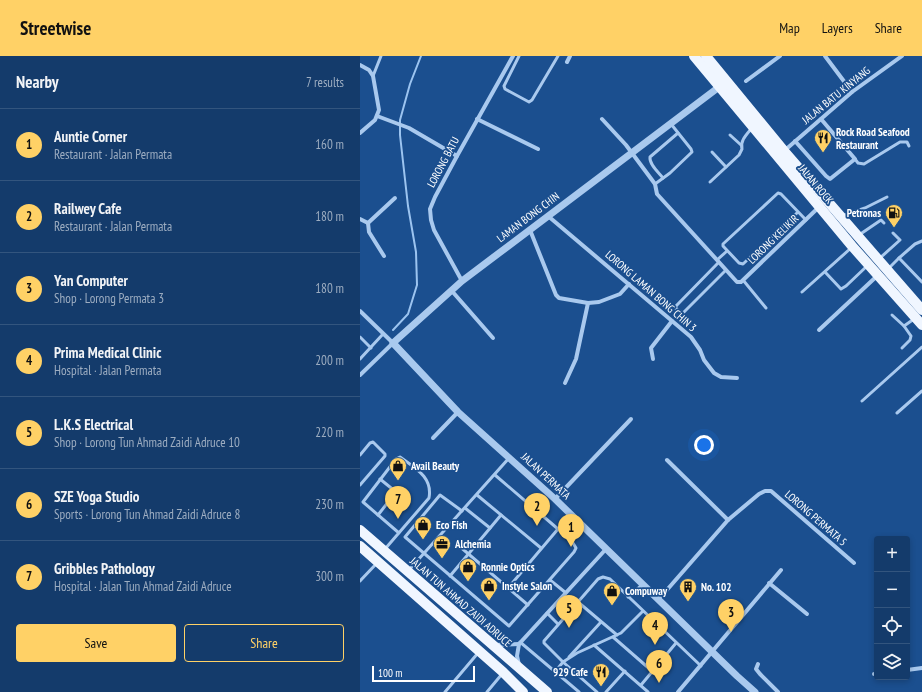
<!DOCTYPE html>
<meta charset="utf-8">
<style>
:root{--surface:#143b6b;--page:#1d4271;--text:#f1f3f6;--muted:#9dadc1;--line:#33557e;--accent:#ffd166}
body{margin:0;font-family:"PT Sans Narrow",sans-serif;background:var(--page);color:var(--text)}
.controls{position:absolute;right:12px;bottom:12px;display:grid;overflow:hidden;border-radius:4px;box-shadow:0 2px 6px #0003}
.controls button{width:36px;height:36px;display:grid;place-items:center;padding:0;border:0;border-bottom:1px solid var(--line);background:var(--surface);color:var(--text);font:20px sans-serif}
.scale{position:absolute;left:12px;bottom:10px;width:103px;box-sizing:border-box;padding-left:4px;border:2px solid #fff;border-top:0;font-size:11px;line-height:14px;white-space:nowrap;color:#fff;-webkit-text-stroke:3px #1b4f8f;paint-order:stroke}
.you{position:absolute;left:344px;top:389px;width:14px;height:14px;margin:-10px;border:3px solid #fff;border-radius:50%;background:#1a73e8;box-shadow:0 0 0 6px #1a73e833}
.badge{display:grid;place-items:center;width:26px;height:26px;border-radius:50%;background:var(--accent);color:#111;font-size:13px;font-weight:700}
.pin{position:absolute;translate:-50% -33px;filter:drop-shadow(0 1px 2px #0008)}
.pin::after{content:'';position:absolute;top:21px;width:14px;height:12px;background:inherit;clip-path:polygon(0 0,100% 0,50% 100%)}
.list{margin:0;padding:0;list-style:none}
h2{display:flex;justify-content:space-between;align-items:center;height:52px;margin:0;padding:0 16px;font-size:17px}
h2 small{font-size:13px;font-weight:400;color:var(--muted)}
.list li{display:grid;grid-template-columns:26px 1fr auto;gap:12px;align-items:center;box-sizing:border-box;height:72px;padding:0 16px;border-top:1px solid var(--line)}
.list b{display:block;font-size:15px;white-space:nowrap}
.list p{margin:0;font-size:13px;white-space:nowrap;color:var(--muted)}
.list em{font-size:13px;font-style:normal;color:var(--muted)}
.actions{display:flex;gap:8px;padding:12px 16px}
.actions a{flex:1;padding:9px 0;border:1px solid var(--accent);border-radius:4px;text-align:center;font-size:14px;color:var(--accent)}
.actions .main{background:var(--accent);color:#111}
.icon{flex:none;width:22px;height:22px;fill:none;stroke:currentColor;stroke-width:2;stroke-linecap:round;stroke-linejoin:round}
.map{position:relative;flex:none;width:562px;height:636px;overflow:hidden}
header{display:flex;align-items:center;gap:24px;box-sizing:border-box;height:56px;padding:0 20px;background:var(--accent);color:#111}
header strong{font-size:19px}
nav{display:flex;gap:22px;margin-inline-start:auto;font-size:14px}
main{display:flex}
aside{flex:1;background:var(--surface)}
.map>svg:first-child{display:block}
</style>
<header>
<strong>Streetwise</strong>
<nav><a>Map</a><a>Layers</a><a>Share</a></nav>
</header>
<main>
<aside>
<h2>Nearby<small>7 results</small></h2>
<ul class="list">
<li><span class="badge">1</span><div><b>Auntie Corner</b><p>Restaurant · Jalan Permata</p></div><em>160 m</em></li>
<li><span class="badge">2</span><div><b>Railwey Cafe</b><p>Restaurant · Jalan Permata</p></div><em>180 m</em></li>
<li><span class="badge">3</span><div><b>Yan Computer</b><p>Shop · Lorong Permata 3</p></div><em>180 m</em></li>
<li><span class="badge">4</span><div><b>Prima Medical Clinic</b><p>Hospital · Jalan Permata</p></div><em>200 m</em></li>
<li><span class="badge">5</span><div><b>L.K.S Electrical</b><p>Shop · Lorong Tun Ahmad Zaidi Adruce 10</p></div><em>220 m</em></li>
<li><span class="badge">6</span><div><b>SZE Yoga Studio</b><p>Sports · Lorong Tun Ahmad Zaidi Adruce 8</p></div><em>230 m</em></li>
<li><span class="badge">7</span><div><b>Gribbles Pathology</b><p>Hospital · Jalan Tun Ahmad Zaidi Adruce</p></div><em>300 m</em></li>
</ul>
<div class="actions"><a class="main">Save</a><a>Share</a></div>
</aside>
<div class="map">
<svg width="562" height="636" viewBox="0 0 562 636">
<rect width="100%" height="100%" fill="#1b4f8f"/>
<g fill="none" stroke-linecap="round" stroke-linejoin="round">
<path stroke="#9cc4f0" stroke-width="2" d="M33,274L48,258L57,229L56,196L48,150L40,79V64L50,28L61,0"/>
<g stroke="#a9c9ee" stroke-width="3">
<path d="M159,0L144,30L145,33L169,46L172,44L198,0"/>
<path d="M13,20L21,0"/>
<path d="M370,79L381,89"/>
<path d="M352,96L366,111"/>
<path d="M495,103L498,107L504,108L540,86H547L549,90"/>
<path d="M303,122C298,116 289,108 290,101L318,77"/>
<path d="M350,126L379,99L382,93C380,85 386,79 391,73"/>
<path d="M295,128L310,117L332,96L331,93L311,68"/>
<path d="M438,156L383,208L379,207L363,190V188L418,137L421,138L446,164"/>
<path d="M482,160L505,152L527,141"/>
<path d="M499,179L521,164L524,167"/>
<path d="M520,202L540,184L533,177"/>
<path d="M539,202L555,188L562,185"/>
<path d="M357,204L367,195"/>
<path d="M359,206L316,250V253L323,257L366,214"/>
<path d="M528,213L539,202L562,226"/>
<path d="M465,216L481,233L486,230L507,210"/>
<path d="M383,224L406,252"/>
<path d="M442,236L491,192"/>
<path d="M532,259L544,270L554,263"/>
<path d="M0,281L11,292"/>
<path d="M542,292L550,284L551,280L544,270"/>
<path d="M0,303L23,278"/>
<path d="M502,345L562,291"/>
<path d="M537,357L562,335"/>
<path d="M0,399L10,387L13,386L25,398V400L0,429"/>
<path d="M117,439L181,492"/>
<path d="M105,452L130,472"/>
<path d="M102,455L80,439L45,481L149,570L214,496L216,492L213,487L198,473L135,419"/>
<path d="M18,459L36,436L20,423"/>
<path d="M98,489L168,549"/>
<path d="M25,493L69,442C73,421 55,412 40,401L36,403L3,446L39,477"/>
<path d="M49,514L149,402"/>
<path d="M90,520L141,459"/>
<path d="M190,524L206,537"/>
<path d="M0,525L17,507"/>
<path d="M148,532L198,473"/>
<path d="M268,541L282,529"/>
<path d="M218,546L257,579"/>
<path d="M283,555L261,577L217,597L203,606L184,587V585L238,523L243,521L250,523L341,610"/>
<path d="M187,557L198,568"/>
<path d="M253,581L292,615"/>
<path d="M160,586L219,636"/>
<path d="M234,589L288,636"/>
<path d="M209,601L241,566"/>
<path d="M195,616L203,606L237,636"/>
<path d="M281,629L316,587"/>
<path d="M85,636L118,597"/>
<path d="M127,636L142,618"/>
<path d="M246,636L265,615"/>
</g>
<g stroke="#a9c9ee" stroke-width="4">
<path d="M465,0L492,36"/>
<path d="M207,6L210,0"/>
<path d="M0,9L9,14L13,20L19,54L15,64L0,77"/>
<path d="M386,25L420,0"/>
<path d="M17,60L49,72L97,100"/>
<path d="M117,63L178,93"/>
<path d="M242,63L266,89L295,128L297,138L377,226H381L459,151"/>
<path d="M435,85L466,120L470,123L495,103L461,63"/>
<path d="M424,95L492,36L542,0"/>
<path d="M188,160L331,281L340,294L344,304L354,317L361,321L377,322"/>
<path d="M0,163L8,167"/>
<path d="M8,167L9,176L24,200"/>
<path d="M8,167L35,142"/>
<path d="M170,174L196,239L199,242L228,247L239,246L260,238L269,228"/>
<path d="M102,225L74,174L71,164L70,153L75,141L97,100L153,0"/>
<path d="M91,234L133,282"/>
<path d="M0,255L33,287L0,319"/>
<path d="M459,274L517,220"/>
<path d="M293,303L291,292L312,265"/>
<path d="M205,327L216,303L228,247"/>
<path d="M73,382L98,356"/>
<path d="M307,404L368,464"/>
<path d="M195,443L271,363"/>
<path d="M409,527L447,558"/>
<path d="M299,543L368,464L399,438L405,435H411L494,507"/>
<path d="M135,589L159,588"/>
<path d="M398,608L396,613L400,618L418,636"/>
<path d="M159,609L157,600L159,588L246,493"/>
<path d="M547,614L562,612"/>
<path d="M514,618H517"/>
<path d="M318,636L421,514"/>
</g>
<path stroke="#a9c9ee" stroke-width="7" d="M359,31L102,225L33,287L98,356L195,443L377,620L395,636"/>
<g stroke="#f0f6ff" stroke-width="10">
<path d="M334,0L492,190L562,269"/>
<path d="M346,0L424,95L562,254"/>
<path d="M0,474L187,636"/>
<path d="M0,490L143,616L163,636"/>
</g>
</g>
<defs>
<symbol id="restaurant-pin" viewBox="-11 -11 22 30"><path d="M0 17L-7.5 6A9.5 9.5 0 1 1 7.5 6Z" fill="#ffd166" stroke="#1b4f8f"/><path d="M-5-6h1v4h1v-4h1v4h1v-4h1v5L-1.5 .5V6h-2V.5L-5-1ZM5-6V6H3V1.5H1.5Q1.5-4 5-6Z" fill="#111"/></symbol>
<symbol id="fuel-pin" viewBox="-11 -11 22 30"><path d="M0 17L-7.5 6A9.5 9.5 0 1 1 7.5 6Z" fill="#ffd166" stroke="#1b4f8f"/><path d="M-5.5-6h7V0h2V4h1.3V-2.5L3-4.5l.8-.8L6-3V5H2.5V1h-1V6h-7ZM-4.2-4.7v3.2H.2V-4.7Z" fill="#111"/></symbol>
<symbol id="shop-pin" viewBox="-11 -11 22 30"><path d="M0 17L-7.5 6A9.5 9.5 0 1 1 7.5 6Z" fill="#ffd166" stroke="#1b4f8f"/><path d="M-5-2.5h2.3a2.7 3.5 0 0 1 5.4 0H5L5.5 6h-11ZM-1.5-2.5h3a1.5 2.3 0 0 0-3 0Z" fill="#111"/></symbol>
<symbol id="office-pin" viewBox="-11 -11 22 30"><path d="M0 17L-7.5 6A9.5 9.5 0 1 1 7.5 6Z" fill="#ffd166" stroke="#1b4f8f"/><path d="M-6-3h4V-5.5h4V-3h4V5H-6ZM-1-4.5V-3h2v-1.5ZM-6 0V1H6V0Z" fill="#111"/></symbol>
<symbol id="building-pin" viewBox="-11 -11 22 30"><path d="M0 17L-7.5 6A9.5 9.5 0 1 1 7.5 6Z" fill="#ffd166" stroke="#1b4f8f"/><path d="M-4-6H4V6H1V3H-1V6H-4ZM-2.5-4.3h1.7v1.8h-1.7ZM.8-4.3h1.7v1.8H.8ZM-2.5-1h1.7V.8h-1.7ZM.8-1h1.7V.8H.8Z" fill="#111"/></symbol>
</defs>
<g fill-rule="evenodd">
<use href="#restaurant-pin" x="453" y="72" width="20" height="27"/>
<use href="#fuel-pin" x="524" y="147" width="20" height="27"/>
<use href="#shop-pin" x="28" y="400" width="20" height="27"/>
<use href="#shop-pin" x="53" y="459" width="20" height="27"/>
<use href="#office-pin" x="72" y="478" width="20" height="27"/>
<use href="#shop-pin" x="98" y="501" width="20" height="27"/>
<use href="#shop-pin" x="119" y="520" width="20" height="27"/>
<use href="#building-pin" x="318" y="521" width="20" height="27"/>
<use href="#shop-pin" x="242" y="525" width="20" height="27"/>
<use href="#restaurant-pin" x="231" y="606" width="20" height="27"/>
</g>
<g text-anchor="middle" dominant-baseline="central" stroke-width="3.5" stroke-linejoin="round" paint-order="stroke">
<g font-size="11" fill="#fff" stroke="#1b4f8f">
<text transform="translate(476 39) rotate(-39)">JALAN BATU KINYANG</text>
<text transform="translate(83 106) rotate(-62)">LORONG BATU</text>
<text transform="translate(456 128) rotate(50)">JALAN ROCK</text>
<text transform="translate(168 161) rotate(-37)">LAMAN BONG CHIN</text>
<text transform="translate(413 183) rotate(-44)">LORONG KELIKIR</text>
<text transform="translate(291 235) rotate(41)">LORONG LAMAN BONG CHIN 3</text>
<text transform="translate(186 420) rotate(43)">JALAN PERMATA</text>
<text transform="translate(456 462) rotate(41)">LORONG PERMATA 5</text>
<text transform="translate(101 546) rotate(41)">JALAN TUN AHMAD ZAIDI ADRUCE</text>
</g>
<g font-size="11" font-weight="bold" fill="#fff" stroke="#1b4f8f" text-anchor="start">
<text x="476" y="76">Rock Road Seafood<tspan x="476" dy="13">Restaurant</tspan></text>
<text x="521" y="157" text-anchor="end">Petronas</text>
<text x="51" y="410">Avail Beauty</text>
<text x="76" y="469">Eco Fish</text>
<text x="95" y="488">Alchemia</text>
<text x="121" y="511">Ronnie Optics</text>
<text x="142" y="530">Instyle Salon</text>
<text x="341" y="531">No. 102</text>
<text x="265" y="535">Compuway</text>
<text x="228" y="616" text-anchor="end">929 Cafe</text>
</g>
</g>
</svg>
<div class="controls">
<button>+</button>
<button>−</button>
<button><svg class="icon" aria-label="locate" viewBox="0 0 24 24"><circle cx="12" cy="12" r="6"/><path d="M12 2v4M12 18v4M2 12h4M18 12h4"/></svg></button>
<button><svg class="icon" aria-label="layers" viewBox="0 0 24 24"><path d="M12 4l9 5-9 5-9-5zM3 14l9 5 9-5"/></svg></button>
</div>
<div class="scale">100 m</div>
<div class="you"></div>
<div class="pin badge" style="left:211px;top:491px">1</div>
<div class="pin badge" style="left:177px;top:470px">2</div>
<div class="pin badge" style="left:371px;top:576px">3</div>
<div class="pin badge" style="left:295px;top:589px">4</div>
<div class="pin badge" style="left:209px;top:572px">5</div>
<div class="pin badge" style="left:299px;top:627px">6</div>
<div class="pin badge" style="left:38px;top:463px">7</div>
</div>
</main>
